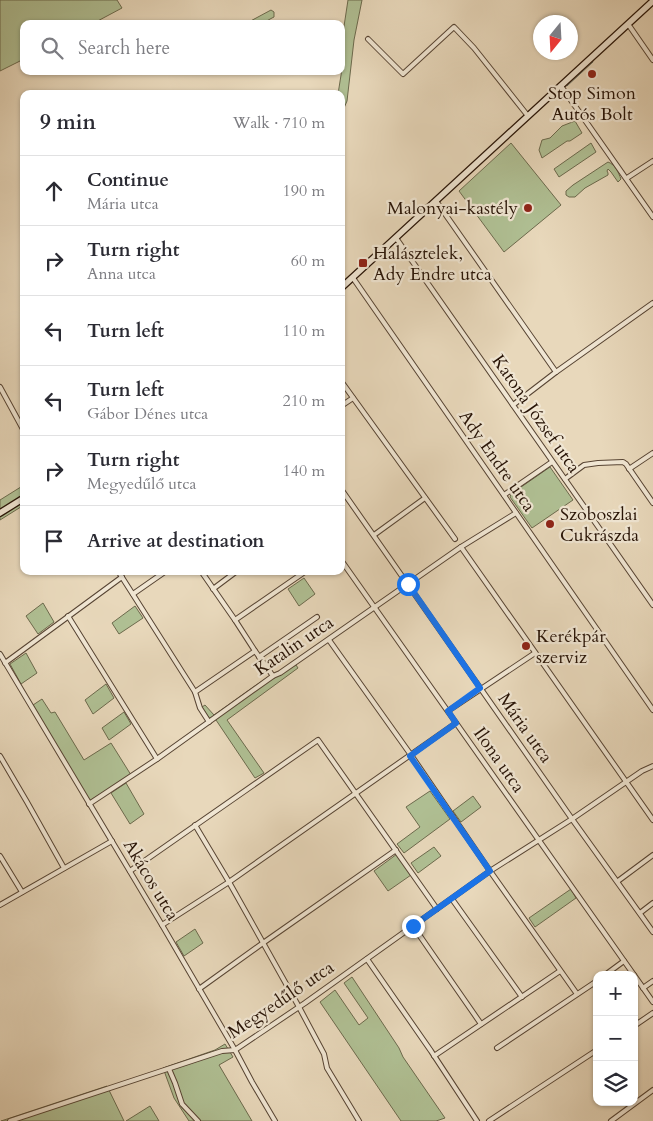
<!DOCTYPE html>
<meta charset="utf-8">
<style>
:root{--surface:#fff;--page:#f7f7f7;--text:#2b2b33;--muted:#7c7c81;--line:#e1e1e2}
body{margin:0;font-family:Cardo,serif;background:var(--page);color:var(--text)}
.controls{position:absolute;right:15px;bottom:15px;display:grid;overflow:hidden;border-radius:10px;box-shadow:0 1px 4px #0004}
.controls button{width:45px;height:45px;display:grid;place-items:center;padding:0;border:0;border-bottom:1px solid var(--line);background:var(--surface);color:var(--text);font:25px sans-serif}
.compass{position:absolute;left:533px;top:15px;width:45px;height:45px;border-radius:50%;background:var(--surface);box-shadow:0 1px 4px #0004;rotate:198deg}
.stop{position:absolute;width:15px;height:15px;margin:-11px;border:4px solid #1a73e8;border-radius:50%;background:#fff}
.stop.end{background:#1a73e8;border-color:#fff;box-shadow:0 1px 5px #0008}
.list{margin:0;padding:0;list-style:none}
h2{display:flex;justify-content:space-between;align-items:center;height:65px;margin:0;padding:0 20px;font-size:21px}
h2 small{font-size:16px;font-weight:400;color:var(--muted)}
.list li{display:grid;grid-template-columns:32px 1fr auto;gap:15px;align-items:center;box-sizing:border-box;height:70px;padding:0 20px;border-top:1px solid var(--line)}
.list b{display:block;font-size:19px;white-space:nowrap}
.list p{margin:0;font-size:16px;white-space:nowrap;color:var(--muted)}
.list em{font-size:16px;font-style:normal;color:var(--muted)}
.icon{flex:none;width:28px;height:28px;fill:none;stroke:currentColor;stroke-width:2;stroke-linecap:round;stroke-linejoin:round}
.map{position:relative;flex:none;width:653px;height:1121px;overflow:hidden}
.search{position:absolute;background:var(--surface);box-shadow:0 1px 4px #0004;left:20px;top:20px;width:325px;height:55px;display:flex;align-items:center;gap:12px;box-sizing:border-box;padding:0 18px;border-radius:10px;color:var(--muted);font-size:19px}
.panel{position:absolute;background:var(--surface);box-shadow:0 1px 4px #0004;left:20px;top:90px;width:325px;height:485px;border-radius:10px}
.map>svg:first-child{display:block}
</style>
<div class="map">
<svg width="653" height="1121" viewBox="0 0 653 1121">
<rect width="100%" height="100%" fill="#e8d8bb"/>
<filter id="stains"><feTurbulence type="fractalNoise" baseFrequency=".004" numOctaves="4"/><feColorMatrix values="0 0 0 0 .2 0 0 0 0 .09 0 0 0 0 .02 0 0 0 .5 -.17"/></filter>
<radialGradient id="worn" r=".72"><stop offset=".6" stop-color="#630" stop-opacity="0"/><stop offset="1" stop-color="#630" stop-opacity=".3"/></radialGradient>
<g fill="#b0c094" stroke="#6c6a4d">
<path d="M0,0H117L122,8L92,24H24V59L0,71Z"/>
<path d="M348,0H362L354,40L347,101L341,115V94H338L342,69L341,68V46Z"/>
<path d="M271,10L274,12V17L272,18L261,24H245Z"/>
<path d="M575,121L582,133L570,141H567L542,158L539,150L542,140L550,138L562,126Z"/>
<path d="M511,143L561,205L504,252L459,191Z"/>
<path d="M591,143L596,152L559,177L554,169Z"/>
<path d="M608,162C616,165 618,172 621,179L618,182L611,172L608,169L607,171L608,173V175L585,188L575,197H569L566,195V191L573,185Z"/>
<path d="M550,467L573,500L532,528L510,497L511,494Z"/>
<path d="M24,485V505L0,520V500Z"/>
<path d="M304,578L315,594L299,606L288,589Z"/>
<path d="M43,603L54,622L38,634L26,616Z"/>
<path d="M135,606L143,618L119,634L112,623Z"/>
<path d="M26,653L37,673L21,684L10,664Z"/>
<path d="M296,665L298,668L227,720L264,773L255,778L216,720L209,718L202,707L205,705L214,715C233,702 251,688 270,676C278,671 288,670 296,665Z"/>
<path d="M106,684L114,698L93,714L85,700Z"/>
<path d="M42,699L51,713L55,712L84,760L111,743L131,775L89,801L33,705Z"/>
<path d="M124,712L131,724L109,740L102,728Z"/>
<path d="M126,783L144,814L130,824L111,793Z"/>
<path d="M430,791L450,819L404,853L397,844L420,827L406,807Z"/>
<path d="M473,796L481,807L461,822L453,811Z"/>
<path d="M434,847L441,856L418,873L411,863Z"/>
<path d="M397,854L411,875L388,891L374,871Z"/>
<path d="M571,889L576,898L535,927L529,918Z"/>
<path d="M195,929L203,943L184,956L176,942Z"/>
<path d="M352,977L399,1048L403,1057L445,1118L436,1121H401L320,1002L335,990L359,1025L368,1018L344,983Z"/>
<path d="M225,1044L233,1057L219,1065L252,1121H189L174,1098L163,1068L215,1050Z"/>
<path d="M107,1086L124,1121H1Z"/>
<path d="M150,1106L159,1121H126Z"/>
</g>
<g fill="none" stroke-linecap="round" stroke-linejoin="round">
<path stroke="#6a776c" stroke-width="1" d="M567,86L593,62"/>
<defs>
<g id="minor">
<path d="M628,24L653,60"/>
<path d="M368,39L403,74L454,27L474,48L528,116"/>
<path d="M561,86L653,217"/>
<path d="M627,178L653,161"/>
<path d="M436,201L556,372"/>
<path d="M396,238L653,605"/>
<path d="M353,278L653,710"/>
<path d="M341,381L455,539"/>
<path d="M0,387L24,431"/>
<path d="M513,405L556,372L653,303"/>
<path d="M341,406L353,398"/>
<path d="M629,469L653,453"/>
<path d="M565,479L584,465L598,463L623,462L626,464L653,503"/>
<path d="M341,489L572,819L653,932"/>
<path d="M504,495L552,462"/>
<path d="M374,535L425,498"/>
<path d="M461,547L653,820"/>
<path d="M341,560L634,975"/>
<path d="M118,571L195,692L200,708L209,722"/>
<path d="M201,571L235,620L255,651L273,676"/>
<path d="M213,589L237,571"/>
<path d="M133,594L166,571"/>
<path d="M68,616L157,759"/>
<path d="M235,620L306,571"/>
<path d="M329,640L411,755L490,871L577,994"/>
<path d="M0,654L162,925L235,1050L252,1082L275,1121"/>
<path d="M259,657L317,617"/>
<path d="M5,663L122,577"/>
<path d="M195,692L255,651"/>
<path d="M448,711L535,653"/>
<path d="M0,756L27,802L64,868"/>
<path d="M89,804L157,759L273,676L280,673L461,547L516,513"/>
<path d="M195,825L229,882L299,1007L324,1054L327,1068L359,1121"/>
<path d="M0,856L22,892"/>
<path d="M130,871L318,740L437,909"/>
<path d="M618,881L653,855"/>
<path d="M452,899L522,997"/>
<path d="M0,905L112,841"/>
<path d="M640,913L653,903"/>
<path d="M162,925L229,882L456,723"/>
<path d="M413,926L481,1024"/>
<path d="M367,959L431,1051L477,1121"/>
<path d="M605,975L624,961"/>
<path d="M634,975L653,1002"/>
<path d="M643,988L653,981"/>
<path d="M199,989L263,943L396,850"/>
<path d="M634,1026L653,1013"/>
<path d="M497,1048L597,981"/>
<path d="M434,1056L560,971"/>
<path d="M169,1069L175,1083L182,1104L198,1121"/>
<path d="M10,1121L222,1051L235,1050L305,1003L490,871L572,819L642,771L653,766"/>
<path d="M489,1121L597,1050"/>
<path d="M611,1121L653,1090"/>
</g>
<g id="secondary">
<path d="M341,288L653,1"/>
<path d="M0,513L24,498"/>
</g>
</defs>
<use href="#minor" stroke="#574433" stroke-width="6"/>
<use href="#secondary" stroke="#271306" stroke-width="8"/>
<use href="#minor" stroke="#f0e6d3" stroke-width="4"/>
<use href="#secondary" stroke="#f0e6d3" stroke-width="5.5"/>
</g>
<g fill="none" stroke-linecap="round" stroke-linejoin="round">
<path stroke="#1a73e8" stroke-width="6" d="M408,584L480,688L448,711L456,723L410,756L490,871L413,926"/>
</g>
<g fill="#8f2418" stroke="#f0e6d3" stroke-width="2">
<circle cx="592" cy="74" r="5"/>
<circle cx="528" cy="208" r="5"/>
<rect x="358" y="258" width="10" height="10" rx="2.5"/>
<circle cx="550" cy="524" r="5"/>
<circle cx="526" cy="646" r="5"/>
</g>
<g text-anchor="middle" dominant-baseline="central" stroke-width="4.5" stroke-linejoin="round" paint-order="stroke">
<g font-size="18" fill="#271306" stroke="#f0e6d3" text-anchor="start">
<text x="592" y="93" text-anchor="middle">Stop Simon<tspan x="592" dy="21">Autós Bolt</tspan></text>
<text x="518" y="208" text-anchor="end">Malonyai-kastély</text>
<text x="373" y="253">Halásztelek,<tspan x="373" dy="21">Ady Endre utca</tspan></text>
<text x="560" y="514">Szoboszlai<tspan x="560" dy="21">Cukrászda</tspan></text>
<text x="536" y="636">Kerékpár<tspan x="536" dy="21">szerviz</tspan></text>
</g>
<g font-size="18" fill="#271306" stroke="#f0e6d3">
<text transform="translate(536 414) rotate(55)">Katona József utca</text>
<text transform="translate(497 461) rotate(55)">Ady Endre utca</text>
<text transform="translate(294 646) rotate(-34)">Katalin utca</text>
<text transform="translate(525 728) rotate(55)">Mária utca</text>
<text transform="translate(499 760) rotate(55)">Ilona utca</text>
<text transform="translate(151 880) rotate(59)">Akácos utca</text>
<text transform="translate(281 1000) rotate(-34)">Megyedűlő utca</text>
</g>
</g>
<rect width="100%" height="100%" filter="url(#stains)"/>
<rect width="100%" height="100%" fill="url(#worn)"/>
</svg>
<div class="controls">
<button>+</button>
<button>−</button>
<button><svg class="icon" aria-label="layers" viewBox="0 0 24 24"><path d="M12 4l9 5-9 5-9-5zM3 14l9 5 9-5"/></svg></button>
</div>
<svg class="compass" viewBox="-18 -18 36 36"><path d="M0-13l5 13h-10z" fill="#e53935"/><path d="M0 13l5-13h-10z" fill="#7c7c81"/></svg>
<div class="stop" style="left:408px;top:584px"></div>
<div class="stop end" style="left:413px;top:926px"></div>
<div class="search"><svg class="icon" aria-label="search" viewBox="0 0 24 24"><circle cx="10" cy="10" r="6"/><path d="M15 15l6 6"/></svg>Search here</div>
<section class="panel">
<h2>9 min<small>Walk · 710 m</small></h2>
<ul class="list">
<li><svg class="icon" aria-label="ahead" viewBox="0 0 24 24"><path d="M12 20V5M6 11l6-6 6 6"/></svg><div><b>Continue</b><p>Mária utca</p></div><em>190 m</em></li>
<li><svg class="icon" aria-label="right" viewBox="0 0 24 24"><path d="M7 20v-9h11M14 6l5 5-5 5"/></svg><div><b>Turn right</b><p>Anna utca</p></div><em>60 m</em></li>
<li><svg class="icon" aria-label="left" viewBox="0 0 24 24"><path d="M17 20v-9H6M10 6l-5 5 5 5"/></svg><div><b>Turn left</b></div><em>110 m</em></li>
<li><svg class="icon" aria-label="left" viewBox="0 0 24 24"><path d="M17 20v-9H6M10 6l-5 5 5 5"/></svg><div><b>Turn left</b><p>Gábor Dénes utca</p></div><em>210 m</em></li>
<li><svg class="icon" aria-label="right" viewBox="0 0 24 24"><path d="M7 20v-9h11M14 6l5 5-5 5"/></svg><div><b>Turn right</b><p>Megyedűlő utca</p></div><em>140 m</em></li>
<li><svg class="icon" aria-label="arrive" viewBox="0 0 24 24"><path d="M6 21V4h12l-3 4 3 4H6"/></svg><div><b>Arrive at destination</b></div></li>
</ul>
</section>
</div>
